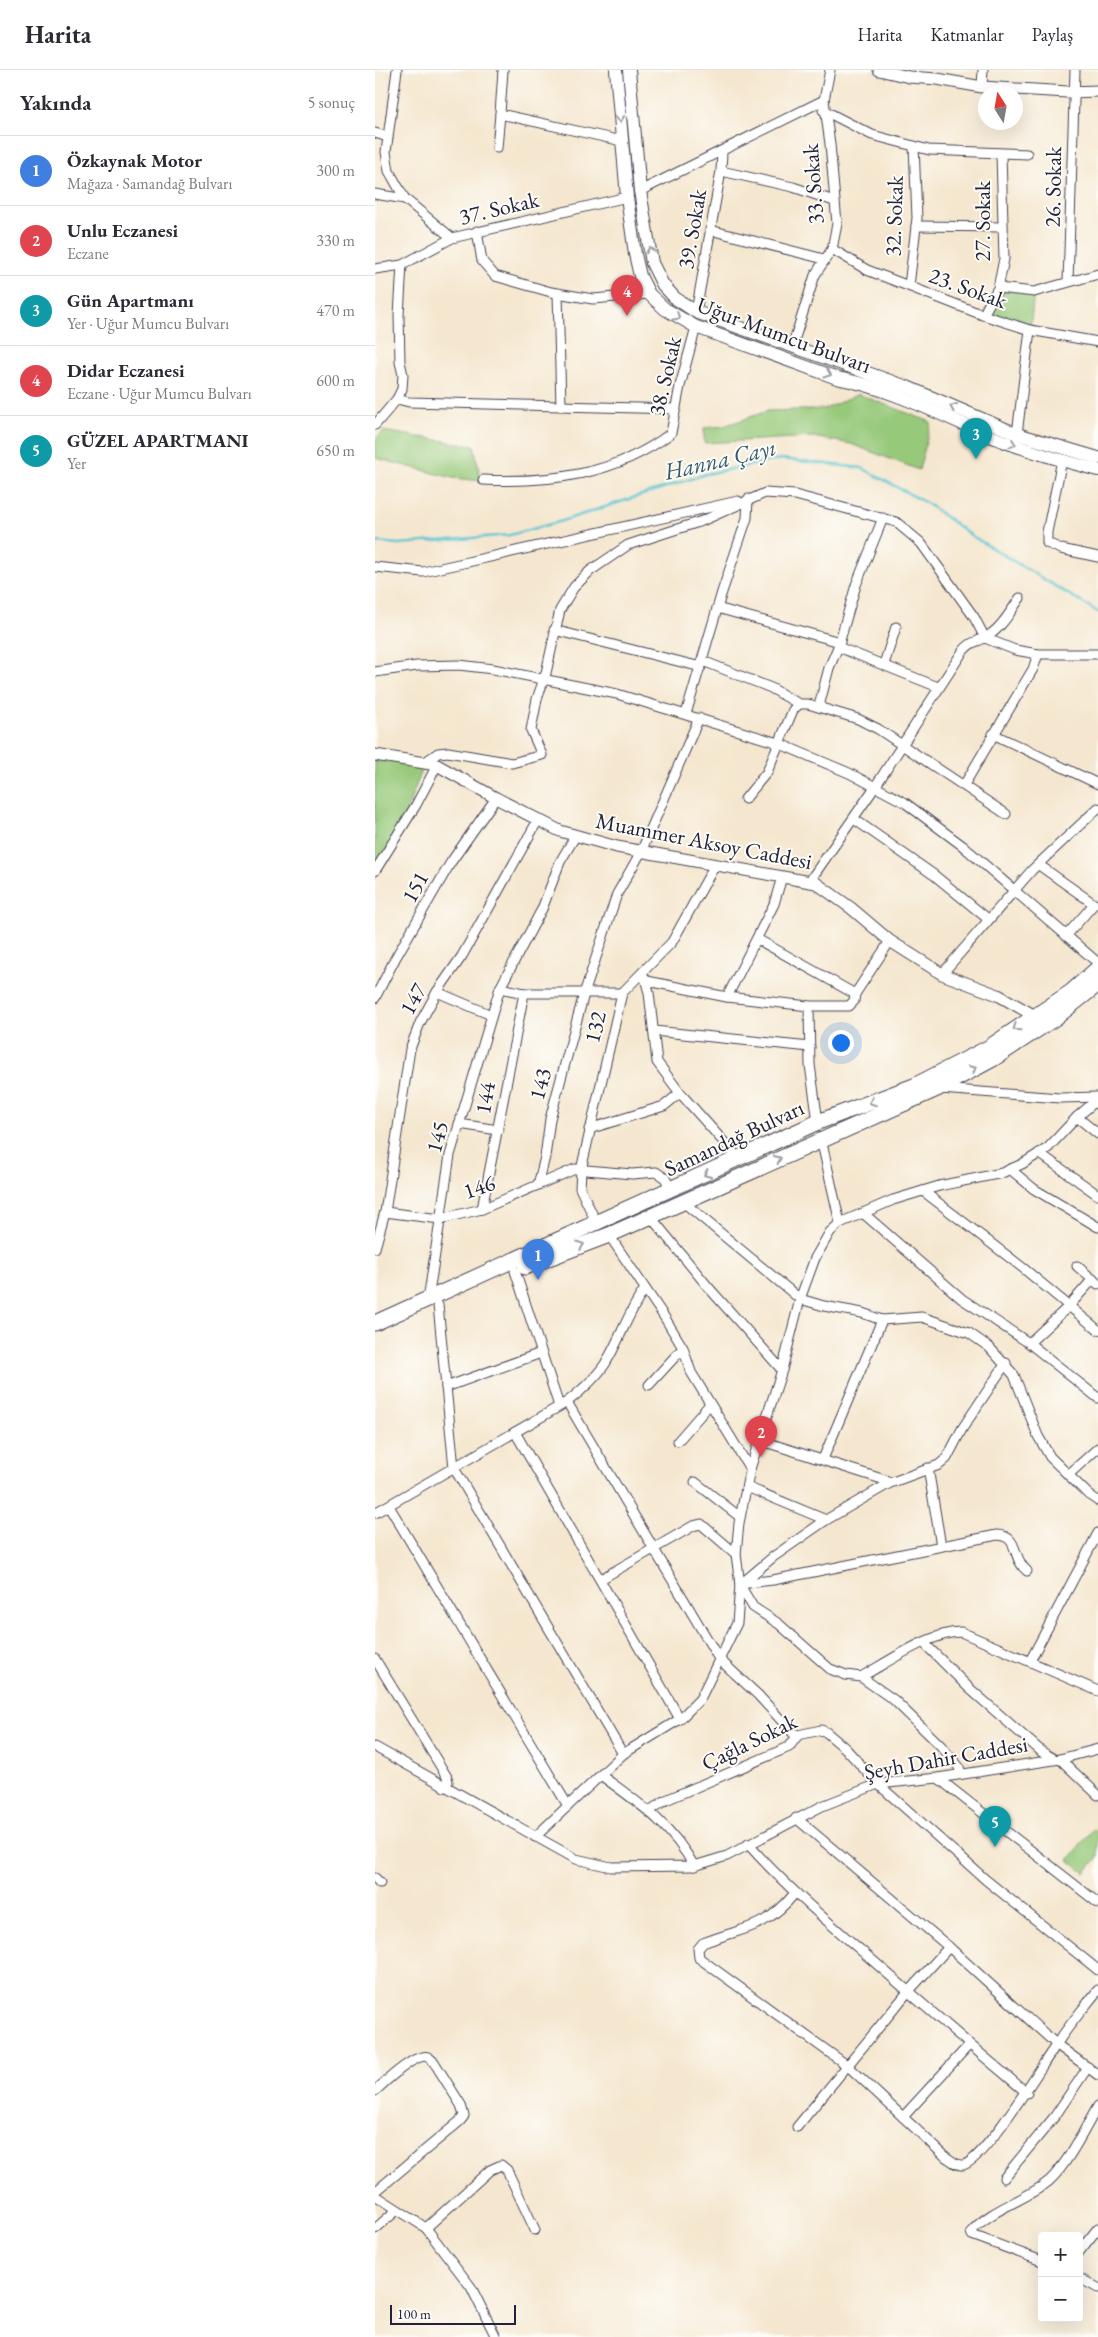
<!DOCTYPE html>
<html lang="tr">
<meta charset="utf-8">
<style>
:root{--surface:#fff;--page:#f7f7f7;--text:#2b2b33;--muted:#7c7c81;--line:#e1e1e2;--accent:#0b8043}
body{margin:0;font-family:"EB Garamond",serif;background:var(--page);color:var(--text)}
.controls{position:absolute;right:15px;bottom:15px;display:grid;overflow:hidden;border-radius:5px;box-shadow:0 5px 20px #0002}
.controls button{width:45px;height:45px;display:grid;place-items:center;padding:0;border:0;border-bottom:1px solid var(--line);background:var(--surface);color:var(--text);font:25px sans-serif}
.compass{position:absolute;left:603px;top:15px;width:45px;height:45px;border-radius:50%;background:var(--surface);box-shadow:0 5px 20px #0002;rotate:349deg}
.scale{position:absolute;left:15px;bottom:12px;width:126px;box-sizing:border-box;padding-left:5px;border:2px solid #22223b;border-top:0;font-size:14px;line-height:18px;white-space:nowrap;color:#22223b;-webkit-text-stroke:4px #fdfcf7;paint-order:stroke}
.you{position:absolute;left:465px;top:972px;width:18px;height:18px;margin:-12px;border:4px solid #fff;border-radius:50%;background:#1a73e8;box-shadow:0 0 0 8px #1a73e833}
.badge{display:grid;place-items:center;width:32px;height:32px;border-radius:50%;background:var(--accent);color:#fff;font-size:16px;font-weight:700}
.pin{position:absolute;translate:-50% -41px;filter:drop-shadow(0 1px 2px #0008)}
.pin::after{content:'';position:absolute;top:26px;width:18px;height:15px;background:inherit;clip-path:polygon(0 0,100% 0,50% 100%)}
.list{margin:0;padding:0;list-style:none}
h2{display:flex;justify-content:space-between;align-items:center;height:65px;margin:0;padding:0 20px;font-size:21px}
h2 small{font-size:16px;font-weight:400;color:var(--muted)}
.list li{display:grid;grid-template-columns:32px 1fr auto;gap:15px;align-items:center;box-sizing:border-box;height:70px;padding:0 20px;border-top:1px solid var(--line)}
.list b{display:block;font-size:19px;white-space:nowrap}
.list p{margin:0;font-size:16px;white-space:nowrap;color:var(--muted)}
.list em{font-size:16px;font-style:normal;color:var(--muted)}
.map{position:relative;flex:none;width:723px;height:2267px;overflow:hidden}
header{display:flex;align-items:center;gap:30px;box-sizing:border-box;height:70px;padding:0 25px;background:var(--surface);border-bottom:1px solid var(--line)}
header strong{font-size:24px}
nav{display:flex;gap:28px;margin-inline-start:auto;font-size:18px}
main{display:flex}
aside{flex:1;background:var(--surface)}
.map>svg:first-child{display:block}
</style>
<header>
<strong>Harita</strong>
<nav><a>Harita</a><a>Katmanlar</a><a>Paylaş</a></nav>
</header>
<main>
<aside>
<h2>Yakında<small>5 sonuç</small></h2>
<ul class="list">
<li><span class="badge" style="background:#3f7fe0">1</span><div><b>Özkaynak Motor</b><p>Mağaza · Samandağ Bulvarı</p></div><em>300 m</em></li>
<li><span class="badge" style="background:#e0444e">2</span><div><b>Unlu Eczanesi</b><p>Eczane</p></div><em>330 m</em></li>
<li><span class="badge" style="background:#0f9aa8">3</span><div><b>Gün Apartmanı</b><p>Yer · Uğur Mumcu Bulvarı</p></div><em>470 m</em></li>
<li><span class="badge" style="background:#e0444e">4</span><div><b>Didar Eczanesi</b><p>Eczane · Uğur Mumcu Bulvarı</p></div><em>600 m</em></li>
<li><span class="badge" style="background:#0f9aa8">5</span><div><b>GÜZEL APARTMANI</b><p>Yer</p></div><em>650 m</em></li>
</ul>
</aside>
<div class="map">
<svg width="723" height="2267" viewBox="0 0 723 2267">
<rect width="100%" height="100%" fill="#fdfcf7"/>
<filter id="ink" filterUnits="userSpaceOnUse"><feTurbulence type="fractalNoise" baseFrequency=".02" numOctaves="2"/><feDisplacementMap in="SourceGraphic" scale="10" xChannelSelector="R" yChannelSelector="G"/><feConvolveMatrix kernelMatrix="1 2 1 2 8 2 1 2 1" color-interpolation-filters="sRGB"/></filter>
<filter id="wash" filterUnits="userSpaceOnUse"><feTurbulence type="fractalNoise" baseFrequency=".0096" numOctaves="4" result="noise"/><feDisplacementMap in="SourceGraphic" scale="20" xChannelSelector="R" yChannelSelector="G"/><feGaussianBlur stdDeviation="1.12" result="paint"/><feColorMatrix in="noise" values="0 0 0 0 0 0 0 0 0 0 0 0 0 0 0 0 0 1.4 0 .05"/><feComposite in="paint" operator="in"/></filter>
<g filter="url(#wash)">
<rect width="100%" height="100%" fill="#f5e7cf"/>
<g fill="#97c97a" stroke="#5c765a">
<path d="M623,218L659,222L655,260L608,245Z"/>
<path d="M483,324L556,352L544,400L476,374L438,367L329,373V358L349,356L393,341L450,339Z"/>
<path d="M8,361L99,376L106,411L78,408L0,388V370Z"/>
<path d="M0,686L49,695L21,768L0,797Z"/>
<path d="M718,1759L723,1763V1787L710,1803L694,1790Z"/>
</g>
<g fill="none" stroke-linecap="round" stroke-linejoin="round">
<path stroke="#59c4d3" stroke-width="2.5" d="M0,472L24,474L135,465L187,451L331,404L406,389L487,398L553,434L597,466L723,542"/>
</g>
</g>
<g filter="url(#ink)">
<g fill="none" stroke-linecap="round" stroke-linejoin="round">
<defs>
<g id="street">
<path d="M22,0L11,82L14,101L30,129L77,168L252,127"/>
<path d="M128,0L125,44L247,71"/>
<path d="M607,17L608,0"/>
<path d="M448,40L497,65L554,80L652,84"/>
<path d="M0,63L13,67"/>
<path d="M122,78L125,44"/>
<path d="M346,101L418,117L459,131"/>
<path d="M265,121L449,30L455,0"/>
<path d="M0,124L30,129"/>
<path d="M541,156L628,157"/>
<path d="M335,160L449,189"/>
<path d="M102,161L107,191L120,206L176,222L218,229L274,224"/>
<path d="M457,179L492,200L608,245L655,260L723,272"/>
<path d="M0,199L27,195L77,168"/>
<path d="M693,212L700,0"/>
<path d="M534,216L542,148L539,76"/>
<path d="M623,218L659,222L723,204"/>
<path d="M183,223L186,336"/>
<path d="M321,242L346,101L347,82"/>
<path d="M608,245L623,218L629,189L626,84"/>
<path d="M417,277L440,205L457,179L462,154L455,74L449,30"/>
<path d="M22,329L34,332L301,339"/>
<path d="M0,355L22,329L27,319L28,305L25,292L24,245L27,195"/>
<path d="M642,364L655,260"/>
<path d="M687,390L672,462V473L686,479L723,487"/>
<path d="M108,410C174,413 242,405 296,363L305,316L321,257"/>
<path d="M0,497L48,502L363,431"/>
<path d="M342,538L465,572"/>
<path d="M179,560L326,597"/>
<path d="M463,577L563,617"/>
<path d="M328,591L396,618L424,634"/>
<path d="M509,594L521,557"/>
<path d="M0,602L42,596L84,595L118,599L242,624L403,673L474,703L529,732L588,776L723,893"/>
<path d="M444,636L454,598L463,577L481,515L508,448"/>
<path d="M311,644L347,522L372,448L373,429"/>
<path d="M618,664L723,714"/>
<path d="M50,692L63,683L73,682L137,693L167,685L156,660L162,629L171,603L185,540L199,517L215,501L253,475L327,451L390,423L420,425L521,452L546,473L599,547L610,568L640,580L663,584H723"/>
<path d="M589,715L658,599L663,584"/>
<path d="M370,729L392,702L418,640L424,634H433L483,649L503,659L631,744"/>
<path d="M479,749L559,805L613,849"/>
<path d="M201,765L185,792L167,839L125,918L149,923H247"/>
<path d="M664,795L719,834L691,866"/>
<path d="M0,801L41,735L62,695"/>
<path d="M434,812L500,717L588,581C598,570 599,574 611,567C626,559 635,542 645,528"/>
<path d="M382,869L480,924L515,871"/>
<path d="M567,904L657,800L723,738"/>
<path d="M270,908L274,923L282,992L305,1023L364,1089"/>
<path d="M272,911L352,927L434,936L435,995L443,1052"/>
<path d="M62,922L116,945"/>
<path d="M352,927L399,834L407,807"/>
<path d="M0,928L21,887L76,792L121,728"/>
<path d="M434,936H474L479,931L480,924"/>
<path d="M279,961L435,977"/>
<path d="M565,1019L685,1028L723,1027"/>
<path d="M702,1047L723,1064"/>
<path d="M84,1054L123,1060"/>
<path d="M214,1059L289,1036L305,1023"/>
<path d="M446,1069L465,1153"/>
<path d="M664,1083L723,1125"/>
<path d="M635,1099L659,1119L723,1157"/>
<path d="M163,1115L170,1087L175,1049L209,924L242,824L266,782L324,648"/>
<path d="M548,1121L648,1198L723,1260"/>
<path d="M307,1131L425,1229L449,1236L487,1243L507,1250L547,1247L594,1263L614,1277L639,1305L663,1366L675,1387L714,1425L723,1431"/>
<path d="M107,1139L149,923"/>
<path d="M10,1142L65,1149L107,1139L200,1099L257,1104L281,1102L290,1108L296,1120"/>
<path d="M488,1143L587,1229L654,1273L723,1328"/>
<path d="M275,1146L334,1218L407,1300"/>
<path d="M222,1154L205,1118L206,1100L247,923L297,872L340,795"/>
<path d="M234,1165L290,1248L308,1278L316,1302L375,1399"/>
<path d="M0,1178L10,1142L35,979L45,953L62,922L87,886L163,750"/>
<path d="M702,1196L723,1214"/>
<path d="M140,1201L184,1336"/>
<path d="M53,1230L75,1085L125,918"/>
<path d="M63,1235L79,1398L248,1684"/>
<path d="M654,1273L694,1236L718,1209"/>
<path d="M274,1315L308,1278"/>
<path d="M71,1317L166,1283"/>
<path d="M192,1332L344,1589L383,1625L418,1663L423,1665L446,1660L451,1662L470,1678L503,1714L611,1810L723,1900"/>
<path d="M140,1362L305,1649"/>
<path d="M384,1370L510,1410L515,1413"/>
<path d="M303,1371L335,1334"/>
<path d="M448,1389L507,1250"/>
<path d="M553,1398L566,1476"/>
<path d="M693,1405L723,1378"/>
<path d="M320,1412L365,1447"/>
<path d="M372,1417L451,1450"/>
<path d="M14,1436L193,1736"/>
<path d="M0,1443L192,1332C206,1321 220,1309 230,1294C245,1270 253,1242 270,1219"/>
<path d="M226,1509L318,1456L326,1454L361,1484"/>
<path d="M365,1514L398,1510L622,1465C645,1466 636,1488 652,1501"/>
<path d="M365,1515L398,1487L451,1450L515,1413L564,1395L572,1388L587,1359L631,1293"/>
<path d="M365,1515L378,1537L404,1554L455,1599L471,1605L486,1607L519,1630L566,1676L584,1697L586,1704"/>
<path d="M549,1573L594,1618L667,1682L679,1689"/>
<path d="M0,1589L72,1707L73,1712L69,1717"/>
<path d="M655,1591L723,1463"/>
<path d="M486,1607C513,1592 556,1562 586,1562L723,1621"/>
<path d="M0,1677L201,1789L236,1797L319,1796L352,1786L447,1736L503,1714L563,1708L685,1689L723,1679"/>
<path d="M685,1689L723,1725"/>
<path d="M227,1706C265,1734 296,1754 319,1796"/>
<path d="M563,1708L723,1833"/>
<path d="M274,1741L291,1730L414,1677L423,1665"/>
<path d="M421,1748L574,1877L681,1974L723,2005"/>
<path d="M160,1767L248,1684L305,1649L325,1629L362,1553L365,1515L361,1484L364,1453L375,1399L407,1300L425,1229L440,1188L455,1162L465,1153L518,1130L564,1116L627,1103L647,1094L673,1078L702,1047L723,1029"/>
<path d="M373,1774C413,1819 459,1857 504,1896C553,1939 602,1981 652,2023"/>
<path d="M0,1808L5,1813"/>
<path d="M420,1823C390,1860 369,1857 328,1873L323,1879L324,1888L473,1996L571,2087C576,2090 582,2096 588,2095C610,2090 666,1996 681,1975C693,1956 709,1938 723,1920"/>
<path d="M0,2021C9,2013 41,1982 53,1987C55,1988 57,1991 59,1992L86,2035L89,2046L85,2051L0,2122"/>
<path d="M528,2047L594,1975"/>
<path d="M422,2057L532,1923L574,1877"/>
<path d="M629,2108L680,2046L713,1997"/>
<path d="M0,2125L51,2158L96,2217L121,2267"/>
<path d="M51,2158L115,2100L126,2095L132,2100L160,2160"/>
<path d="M0,2159L22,2140"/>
<path d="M704,2182L723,2158"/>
<path d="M667,2191L597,2165L596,2162C617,2138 650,2131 674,2111C693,2094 710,2058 723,2036"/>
<path d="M704,2208L723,2218"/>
</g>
<g id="secondary">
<path d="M504,0L534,7L562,9L607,17L693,22L723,21"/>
<path d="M0,685L62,695L121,728L185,761L242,777L441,813L476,838L515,871L567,904L623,925L660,946"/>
</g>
<g id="primary">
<path d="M241,0L252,127L260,184L265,206L274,224L290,239L321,257L462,308C515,318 564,344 613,365C648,380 686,390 723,400"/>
<path d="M254,0L265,121L277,193L288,215L300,228L321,242L532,317L642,364L723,388"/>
</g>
<g id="highway">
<path d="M150,1197L234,1165L562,1019L618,989L680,948L723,914"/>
<path d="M0,1253L443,1052L539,1016L613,978L696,922L723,898"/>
</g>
</defs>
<use href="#street" stroke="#424051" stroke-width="11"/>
<use href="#secondary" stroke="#424051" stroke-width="13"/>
<use href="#primary" stroke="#424051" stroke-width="14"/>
<use href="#highway" stroke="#424051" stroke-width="17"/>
<use href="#street" stroke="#fff" stroke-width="9"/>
<use href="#secondary" stroke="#fff" stroke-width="11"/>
<use href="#primary" stroke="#fff" stroke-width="12"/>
<use href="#highway" stroke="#fff" stroke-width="15"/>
</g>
<defs><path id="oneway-chevron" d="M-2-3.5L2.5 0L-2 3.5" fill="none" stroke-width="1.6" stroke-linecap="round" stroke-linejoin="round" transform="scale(1.25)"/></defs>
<g stroke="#9c9ca7">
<use href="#oneway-chevron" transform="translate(245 49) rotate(85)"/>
<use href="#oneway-chevron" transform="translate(275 180) rotate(-101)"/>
<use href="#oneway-chevron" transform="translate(302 247) rotate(32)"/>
<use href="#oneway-chevron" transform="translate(453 304) rotate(21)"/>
<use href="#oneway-chevron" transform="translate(578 337) rotate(-156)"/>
<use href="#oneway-chevron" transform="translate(638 374) rotate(19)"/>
<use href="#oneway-chevron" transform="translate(641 958) rotate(146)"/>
<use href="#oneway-chevron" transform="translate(598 999) rotate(-28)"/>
<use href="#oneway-chevron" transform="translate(497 1032) rotate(159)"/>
<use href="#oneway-chevron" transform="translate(403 1089) rotate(-25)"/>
<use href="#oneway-chevron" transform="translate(332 1104) rotate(155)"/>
<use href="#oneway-chevron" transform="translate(206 1175) rotate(-21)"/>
</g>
</g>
<g text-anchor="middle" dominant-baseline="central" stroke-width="4" stroke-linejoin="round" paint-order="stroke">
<g font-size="22" fill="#22223b" stroke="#fdfcf7">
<text transform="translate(438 114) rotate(-94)">33. Sokak</text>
<text transform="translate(678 117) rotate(-89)">26. Sokak</text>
<text transform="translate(124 138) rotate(-13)">37. Sokak</text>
<text transform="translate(519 146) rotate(-88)">32. Sokak</text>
<text transform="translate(607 151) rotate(-90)">27. Sokak</text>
<text transform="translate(317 159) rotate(-80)">39. Sokak</text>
<text transform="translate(593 218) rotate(20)">23. Sokak</text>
<text transform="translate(409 265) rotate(20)">Uğur Mumcu Bulvarı</text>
<text transform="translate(290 306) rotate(-77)">38. Sokak</text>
<text transform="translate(329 771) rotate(11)">Muammer Aksoy Caddesi</text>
<text transform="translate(40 817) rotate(-61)">151</text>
<text transform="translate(38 929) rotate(-61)">147</text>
<text transform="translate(220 957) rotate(-76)">132</text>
<text transform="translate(165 1014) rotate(-75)">143</text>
<text transform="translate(110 1028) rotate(-80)">144</text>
<text transform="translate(62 1067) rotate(-75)">145</text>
<text transform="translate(359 1068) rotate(-25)">Samandağ Bulvarı</text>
<text transform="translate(104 1117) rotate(-19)">146</text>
<text transform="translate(374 1672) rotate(-26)">Çağla Sokak</text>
<text transform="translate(571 1688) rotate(-10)">Şeyh Dahir Caddesi</text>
</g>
<g font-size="24" font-style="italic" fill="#355b70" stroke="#fdfcf7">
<text transform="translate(345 389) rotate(-13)">Hanna Çayı</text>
</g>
</g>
</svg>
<div class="controls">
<button>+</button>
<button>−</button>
</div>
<svg class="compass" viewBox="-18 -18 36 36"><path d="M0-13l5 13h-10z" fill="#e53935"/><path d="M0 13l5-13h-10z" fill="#7c7c81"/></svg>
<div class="scale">100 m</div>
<div class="you"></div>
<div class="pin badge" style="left:163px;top:1210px;background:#3f7fe0">1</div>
<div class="pin badge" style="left:386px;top:1387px;background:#e0444e">2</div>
<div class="pin badge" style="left:601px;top:389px;background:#0f9aa8">3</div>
<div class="pin badge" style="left:252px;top:246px;background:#e0444e">4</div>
<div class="pin badge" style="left:620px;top:1777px;background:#0f9aa8">5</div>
</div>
</main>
